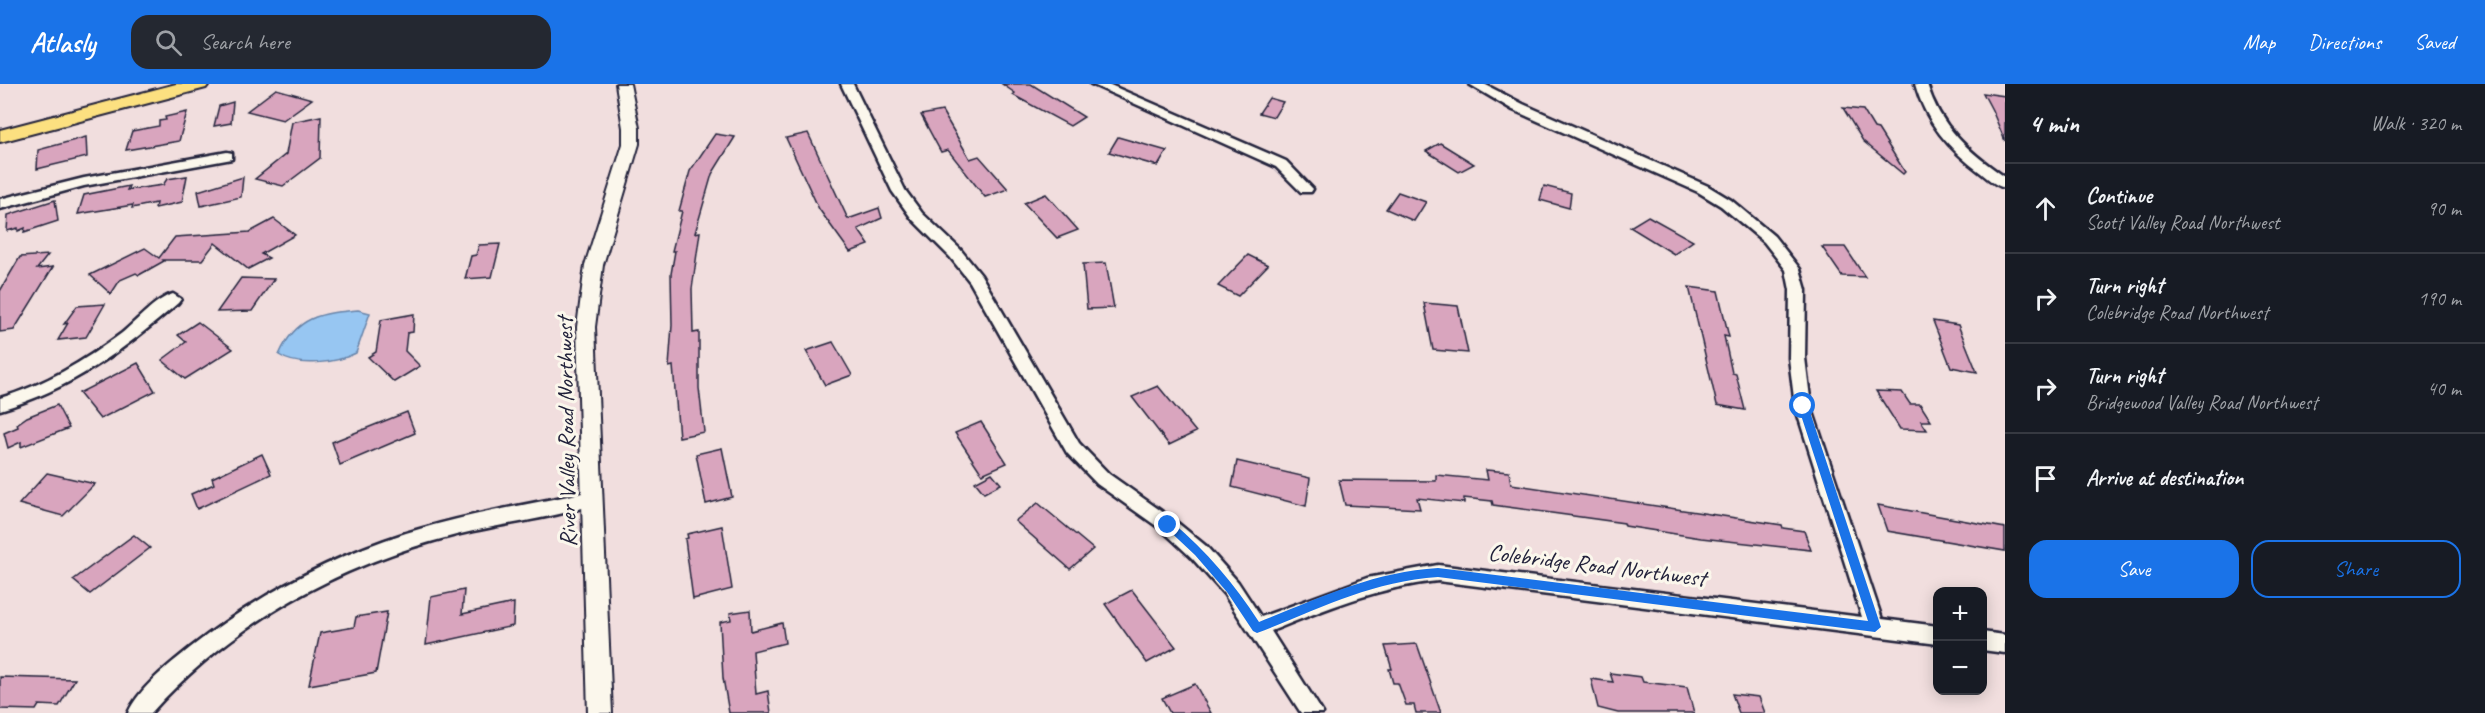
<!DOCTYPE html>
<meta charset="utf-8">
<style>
:root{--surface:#171b24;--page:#242831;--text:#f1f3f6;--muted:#9ea1a6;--line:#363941;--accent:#1a73e8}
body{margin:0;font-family:Caveat,sans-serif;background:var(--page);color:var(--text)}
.controls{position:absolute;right:18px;bottom:18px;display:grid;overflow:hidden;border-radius:12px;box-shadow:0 3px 15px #0003}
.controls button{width:54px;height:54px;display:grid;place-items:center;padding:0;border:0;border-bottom:2px solid var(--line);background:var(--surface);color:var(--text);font:30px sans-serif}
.stop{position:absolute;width:18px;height:18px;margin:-14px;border:4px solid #1a73e8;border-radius:50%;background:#fff}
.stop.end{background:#1a73e8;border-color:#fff;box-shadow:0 2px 6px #0008}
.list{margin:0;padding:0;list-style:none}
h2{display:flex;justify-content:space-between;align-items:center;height:78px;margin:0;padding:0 24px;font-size:26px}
h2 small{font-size:20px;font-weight:400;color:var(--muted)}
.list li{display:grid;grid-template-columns:39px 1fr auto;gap:18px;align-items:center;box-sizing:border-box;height:90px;padding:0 24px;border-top:2px solid var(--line)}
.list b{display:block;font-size:22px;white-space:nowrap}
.list p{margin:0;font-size:20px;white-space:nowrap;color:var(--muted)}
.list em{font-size:20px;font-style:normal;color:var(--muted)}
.actions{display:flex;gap:12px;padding:18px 24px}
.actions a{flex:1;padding:14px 0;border:2px solid var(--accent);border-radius:18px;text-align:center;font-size:21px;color:var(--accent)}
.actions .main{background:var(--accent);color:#fff}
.icon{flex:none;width:33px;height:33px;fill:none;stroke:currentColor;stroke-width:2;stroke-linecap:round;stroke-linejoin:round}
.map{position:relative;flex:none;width:2005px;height:629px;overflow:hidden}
header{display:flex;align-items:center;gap:36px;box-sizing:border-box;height:84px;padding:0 30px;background:var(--accent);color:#fff}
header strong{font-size:28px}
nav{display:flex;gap:33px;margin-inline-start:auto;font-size:21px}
.search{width:420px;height:54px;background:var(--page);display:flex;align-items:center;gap:15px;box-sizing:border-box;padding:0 21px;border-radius:18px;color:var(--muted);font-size:22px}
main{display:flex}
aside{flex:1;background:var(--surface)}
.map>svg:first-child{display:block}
</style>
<header>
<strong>Atlasly</strong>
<div class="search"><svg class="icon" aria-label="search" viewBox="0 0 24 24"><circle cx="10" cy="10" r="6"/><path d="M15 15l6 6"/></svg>Search here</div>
<nav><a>Map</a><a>Directions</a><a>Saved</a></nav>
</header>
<main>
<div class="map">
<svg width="2005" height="629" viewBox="0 0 2005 629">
<rect width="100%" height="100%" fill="#f1dede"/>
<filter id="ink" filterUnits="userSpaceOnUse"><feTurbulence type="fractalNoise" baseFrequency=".0167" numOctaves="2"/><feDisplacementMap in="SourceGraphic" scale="12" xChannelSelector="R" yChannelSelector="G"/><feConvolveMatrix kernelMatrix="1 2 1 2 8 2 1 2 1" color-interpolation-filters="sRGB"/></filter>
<g filter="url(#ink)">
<path fill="#97c6f2" stroke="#6884a9" stroke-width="1.5" d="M358,226L370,229L356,269C337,279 298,284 279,271C296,232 321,229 358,226Z"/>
<g fill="#d9a5be" stroke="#22223b" stroke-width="1.5">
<path d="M1002,0H1031L1084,33L1070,42L1013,11L1015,9Z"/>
<path d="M276,5L312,15L283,36L247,27Z"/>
<path d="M1983,9L2005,12V57L1992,26Z"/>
<path d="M1269,14L1283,18L1274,33L1259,29Z"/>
<path d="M233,18L231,39L214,42L219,22Z"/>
<path d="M1843,24L1863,26L1874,44L1878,45L1905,88L1903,90L1863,57Z"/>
<path d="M942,27L970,75L979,72L1008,105L985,113L948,66L941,68L921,31Z"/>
<path d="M187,28L179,57L126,66L132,47L159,42V37L166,36L165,33Z"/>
<path d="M321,32L320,74L283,102L255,95L286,70L292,38Z"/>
<path d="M808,49L848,135L879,124L882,134L858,145L869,161L850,168L819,125L786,54Z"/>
<path d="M715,50L735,53L712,90L695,149L700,148L692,205L693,249L699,248V304L704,348L679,353L673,282L669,283L672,241L671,190L675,167H672L682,127H679L690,87Z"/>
<path d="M86,53L87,73L37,85L38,66Z"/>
<path d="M1118,53L1167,67L1158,82L1109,68Z"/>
<path d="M1440,59L1474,80L1459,88L1426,67Z"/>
<path d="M187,92L182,118L155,124L156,119L132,124L133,121L78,130L84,111L129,102L127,106L163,101L167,95Z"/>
<path d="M243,93L241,113L201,122L198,107Z"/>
<path d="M1544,102L1571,109L1569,124L1540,116Z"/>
<path d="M1398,108L1426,118L1414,137L1386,125Z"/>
<path d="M1046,110L1078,146L1057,154L1024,119Z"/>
<path d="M55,116L58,137L24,148L25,144L18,147V144L7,147L8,131Z"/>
<path d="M1648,132L1693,157L1674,170L1630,143Z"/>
<path d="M274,135L295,151L261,170L269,174L248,185L215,159L202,176H163L164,177L139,191L136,189L120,196L111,210L90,191L145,164L159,174L175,153L250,148Z"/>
<path d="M500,160L492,193L465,195L471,172L476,171L479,161Z"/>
<path d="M1822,163H1845L1865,193L1842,192Z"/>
<path d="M48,171L37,185L53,183L14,246L0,248V207L20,173Z"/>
<path d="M1248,171L1268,181L1238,212L1218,202Z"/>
<path d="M1106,179L1114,224L1087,225L1083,180Z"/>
<path d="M241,194L274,195L252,227L217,228Z"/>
<path d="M1689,203L1718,207L1729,253L1724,252L1732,289L1736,290L1745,326L1717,321Z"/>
<path d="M1424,219L1458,222L1468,269L1433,266Z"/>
<path d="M105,220L86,253L58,256L68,239L64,240L77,222Z"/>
<path d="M414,230L413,248L407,249L405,267L420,282L394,298L368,273L376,268L381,236Z"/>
<path d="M1933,237L1958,241L1977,288L1951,283Z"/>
<path d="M198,238L233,265L185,295L162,276L186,258L178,251Z"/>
<path d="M833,258L852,291L825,301L806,267Z"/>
<path d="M138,279L155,307L100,335L79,309Z"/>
<path d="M1158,302L1196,348L1169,361L1132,313Z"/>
<path d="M1876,307L1902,308L1910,320H1920L1931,337H1921L1927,346L1900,345Z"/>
<path d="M57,321L69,344L21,363V358L8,364L4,349L18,343L17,340L27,333Z"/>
<path d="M407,328L415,349L340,381L332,358Z"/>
<path d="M981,338L1007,379L982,390L955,349Z"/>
<path d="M722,364L732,413L706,420L696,370Z"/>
<path d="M262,370L271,390L197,425L191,410L214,400L212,394Z"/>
<path d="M1237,377L1310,394L1306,422L1232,403Z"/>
<path d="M1486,386L1509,388L1511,400L1782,441L1783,444L1804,447L1811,466L1701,454L1625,442L1624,439L1493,421L1492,417L1464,414V419L1417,414L1420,425L1345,421L1339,396L1436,397V391L1488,396Z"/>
<path d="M47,389L95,400L63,432L19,420Z"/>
<path d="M992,389L1001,400L984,409L975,398Z"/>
<path d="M1038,419L1093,465L1070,485L1015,437Z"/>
<path d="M1878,421L2005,444V467L1887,447Z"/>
<path d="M722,442L732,505L693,515L685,455L688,454L687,450Z"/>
<path d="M134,451L150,464L90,510L73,496Z"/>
<path d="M464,506L462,530L514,519L513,542L426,561L431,513Z"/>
<path d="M1132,506L1176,563L1147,579L1105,520Z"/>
<path d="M750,526L751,547L782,539L785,559L753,567L756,610L768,607L771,629H729L723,594L720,538L731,536L730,529Z"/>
<path d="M387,528L376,589L309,601L320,549L354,543L356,533Z"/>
<path d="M1417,560L1441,629H1416L1414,621H1406L1398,599H1393L1389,585H1392L1385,562Z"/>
<path d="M1610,589L1641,593L1643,598L1687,603L1694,629H1618L1598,624L1591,595L1613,598Z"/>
<path d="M0,593L75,595L59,622L39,621L36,626L0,625Z"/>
<path d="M1195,600L1211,629H1170L1162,614Z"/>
<path d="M1732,610L1759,613L1765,629H1739Z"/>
</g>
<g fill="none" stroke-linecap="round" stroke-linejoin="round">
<defs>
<g id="minor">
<path d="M841,0H853L905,106L922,129L960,165L981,191L1079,359L1109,390L1174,436L1206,462L1238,498L1261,533L1367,494L1438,481L1862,533L1795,322L1789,274L1790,206L1786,186L1764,158L1721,122L1698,108L1513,26L1469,0H1484L1523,20L1708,102L1731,116L1774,152L1800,185L1806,206L1805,274L1811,322L1882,535L1938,542V560L1438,497C1378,503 1326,525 1271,547L1323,629H1301L1224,510L1192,474L1162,446L1097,400L1067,369L970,198L950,173L912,135L892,107Z"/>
<path d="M1091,0H1108L1286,77L1313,105L1311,108H1301L1276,83Z"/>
<path d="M1915,0H1927C1940,43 1969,68 2005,93V104C1996,102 1988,95 1981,89C1949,65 1926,39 1915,0Z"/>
<path d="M227,68L232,69V75L84,102L0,125V115L84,94Z"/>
<path d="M173,210L181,215L178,219C124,266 70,306 0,326V314C45,301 84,277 122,249C137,237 155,215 173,210Z"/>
<path d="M592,407L598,409L601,414L598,419C553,435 503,439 456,451C340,480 232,539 151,629H128C139,604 169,581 190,564C255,513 328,474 406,449C467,430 530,420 592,407Z"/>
<path d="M1982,548L2005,551V569L1982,566Z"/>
</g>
<path id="tertiary" d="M616,0H630L639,44V60L603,181L595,243L612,629H588L577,243L585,181L623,60V44Z"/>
<path id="primary" d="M176,0H209L206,4L0,58V46Z"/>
</defs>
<use href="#minor" stroke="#22223b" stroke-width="5"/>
<use href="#tertiary" stroke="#22223b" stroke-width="4"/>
<use href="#primary" stroke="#22223b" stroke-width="4"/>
<use href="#minor" fill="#fbf7ec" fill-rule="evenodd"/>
<use href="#tertiary" fill="#fbf7ec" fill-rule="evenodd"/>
<use href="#primary" fill="#fce080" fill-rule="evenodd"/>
</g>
</g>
<path fill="#1a73e8" d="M1803,318L1808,322L1881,543L1875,548L1438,493C1369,498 1320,525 1257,549L1253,547L1227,508L1195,471L1163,441L1168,437L1172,438C1207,468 1234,499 1259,538C1320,514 1372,488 1438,484L1868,537L1798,322Z"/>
<g text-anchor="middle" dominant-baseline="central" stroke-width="6" stroke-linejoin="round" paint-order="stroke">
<g font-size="24" fill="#22223b" stroke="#fbf7ec">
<text transform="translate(566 348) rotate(-91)">River Valley Road Northwest</text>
<text transform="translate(1597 481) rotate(7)">Colebridge Road Northwest</text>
</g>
</g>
</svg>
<div class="controls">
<button>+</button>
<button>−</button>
</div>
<div class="stop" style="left:1803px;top:322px"></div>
<div class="stop end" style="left:1168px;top:441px"></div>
</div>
<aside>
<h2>4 min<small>Walk · 320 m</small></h2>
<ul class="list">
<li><svg class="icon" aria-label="ahead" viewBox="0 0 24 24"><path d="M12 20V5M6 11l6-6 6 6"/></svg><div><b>Continue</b><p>Scott Valley Road Northwest</p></div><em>90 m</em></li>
<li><svg class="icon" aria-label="right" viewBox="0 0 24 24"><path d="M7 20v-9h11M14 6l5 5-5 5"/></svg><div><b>Turn right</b><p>Colebridge Road Northwest</p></div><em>190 m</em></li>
<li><svg class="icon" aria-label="right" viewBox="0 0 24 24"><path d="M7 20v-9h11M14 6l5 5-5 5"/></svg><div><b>Turn right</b><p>Bridgewood Valley Road Northwest</p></div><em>40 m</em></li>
<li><svg class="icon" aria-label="arrive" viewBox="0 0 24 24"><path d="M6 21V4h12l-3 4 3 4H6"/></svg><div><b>Arrive at destination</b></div></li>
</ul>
<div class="actions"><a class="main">Save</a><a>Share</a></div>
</aside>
</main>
